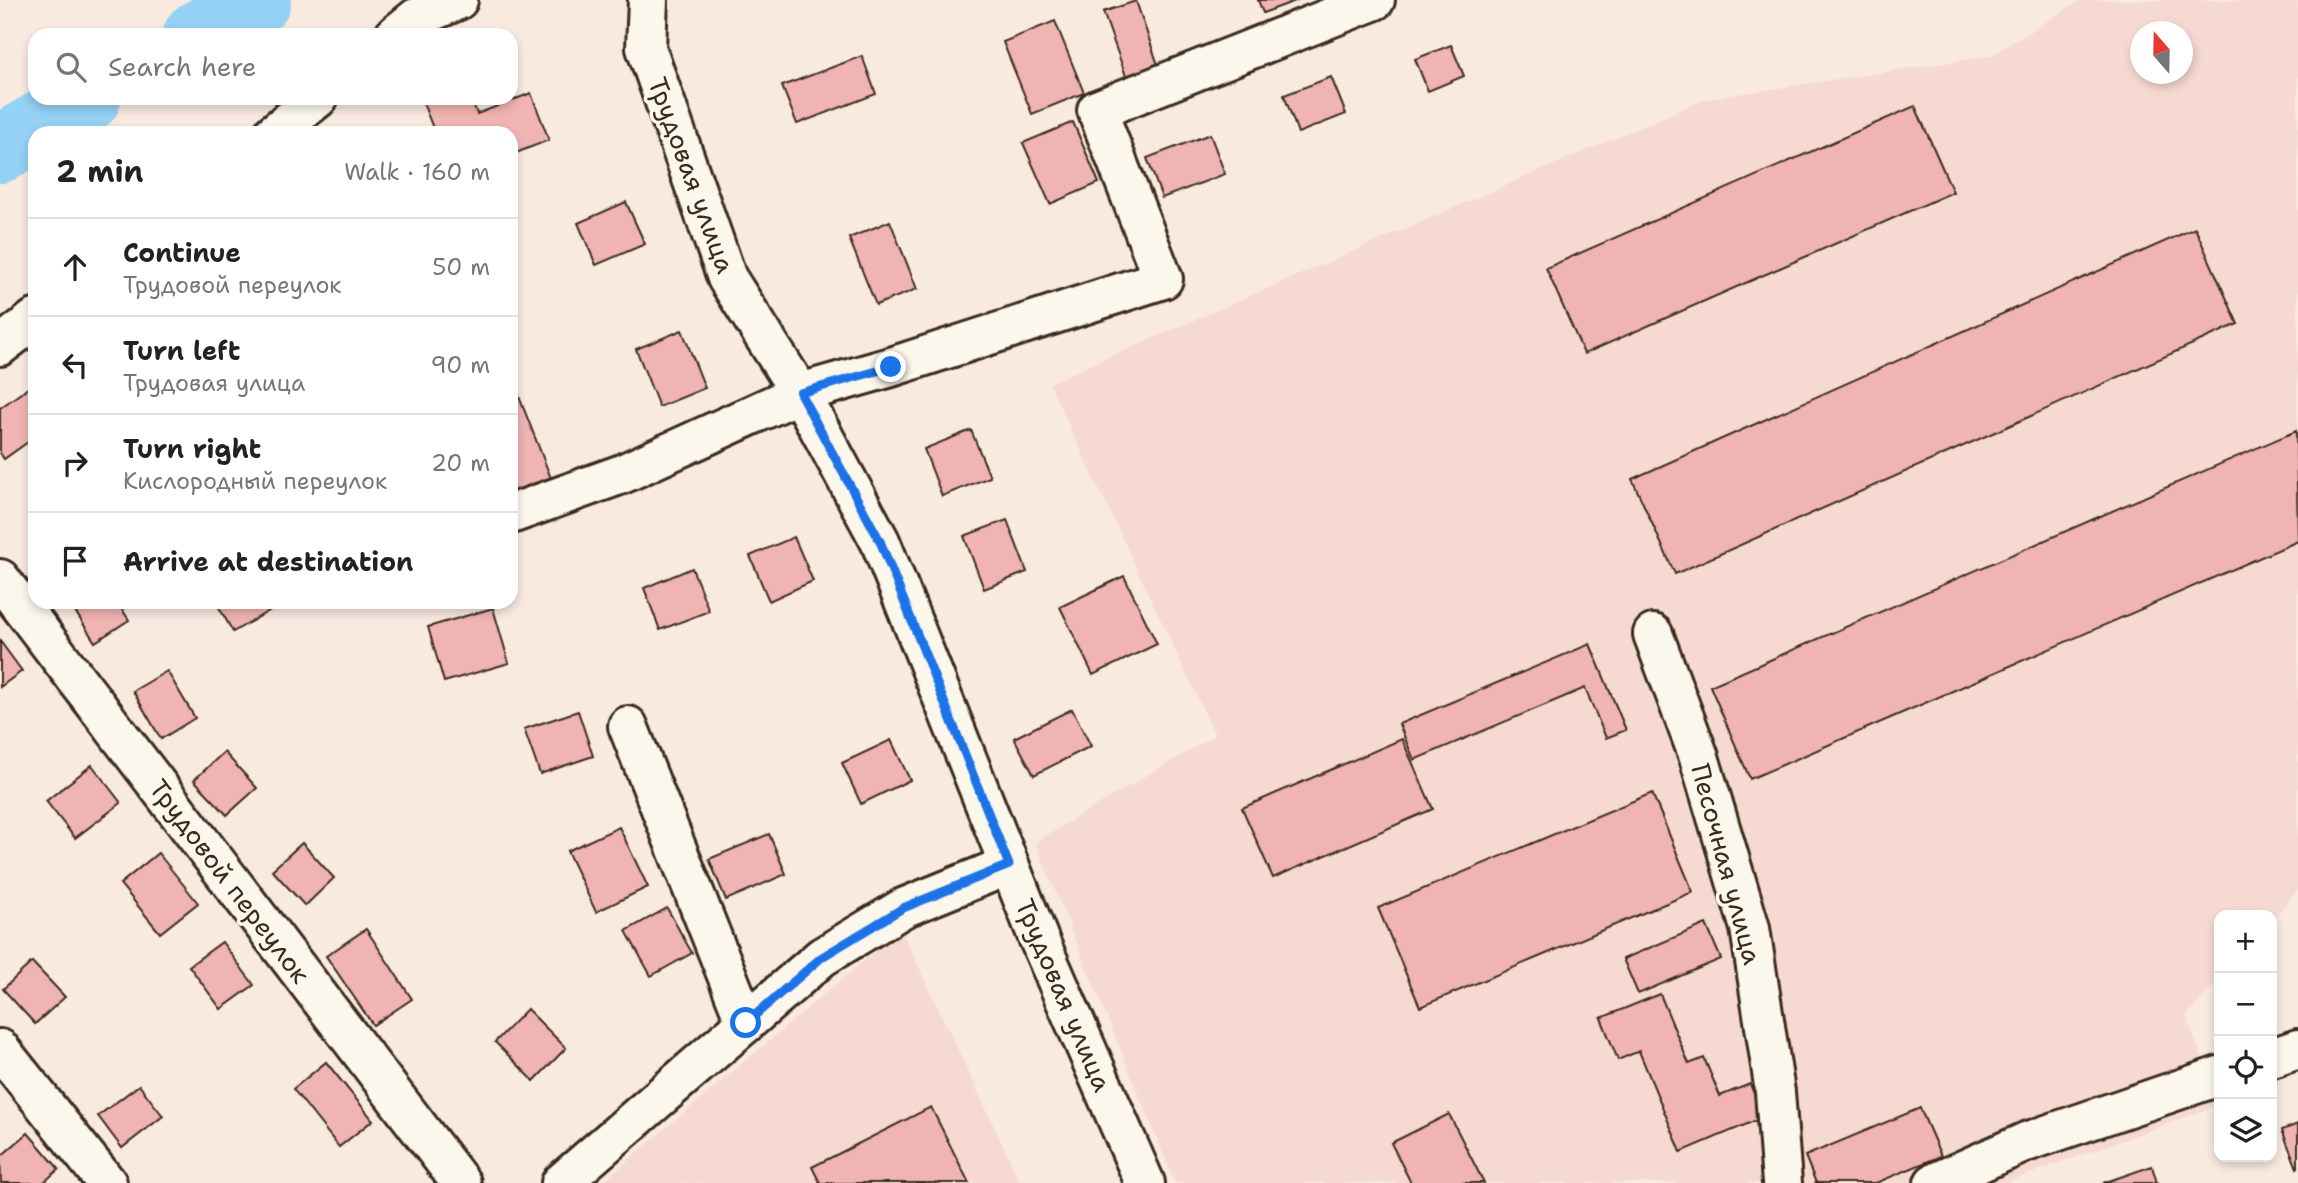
<!DOCTYPE html>
<meta charset="utf-8">
<style>
:root{--surface:#fff;--page:#f6f6f6;--text:#222;--muted:#767676;--line:#e0e0e0}
body{margin:0;font-family:"Shantell Sans",sans-serif;background:var(--page);color:var(--text)}
.controls{position:absolute;right:21px;bottom:21px;display:grid;overflow:hidden;border-radius:14px;box-shadow:0 4px 10px #0003}
.controls button{width:63px;height:63px;display:grid;place-items:center;padding:0;border:0;border-bottom:2px solid var(--line);background:var(--surface);color:var(--text);font:35px sans-serif}
.compass{position:absolute;left:2130px;top:21px;width:63px;height:63px;border-radius:50%;background:var(--surface);box-shadow:0 4px 10px #0003;rotate:340deg}
.stop{position:absolute;width:21px;height:21px;margin:-16px;border:5px solid #1a73e8;border-radius:50%;background:#fff}
.stop.end{background:#1a73e8;border-color:#fff;box-shadow:0 2px 7px #0008}
.list{margin:0;padding:0;list-style:none}
h2{display:flex;justify-content:space-between;align-items:center;height:91px;margin:0;padding:0 28px;font-size:30px}
h2 small{font-size:23px;font-weight:400;color:var(--muted)}
.list li{display:grid;grid-template-columns:46px 1fr auto;gap:21px;align-items:center;box-sizing:border-box;height:98px;padding:0 28px;border-top:2px solid var(--line)}
.list b{display:block;font-size:26px;white-space:nowrap}
.list p{margin:0;font-size:23px;white-space:nowrap;color:var(--muted)}
.list em{font-size:23px;font-style:normal;color:var(--muted)}
.icon{flex:none;width:38px;height:38px;fill:none;stroke:currentColor;stroke-width:2;stroke-linecap:round;stroke-linejoin:round}
.map{position:relative;flex:none;width:2298px;height:1183px;overflow:hidden}
.search{position:absolute;background:var(--surface);box-shadow:0 4px 10px #0003;left:28px;top:28px;width:490px;height:77px;display:flex;align-items:center;gap:18px;box-sizing:border-box;padding:0 24px;border-radius:21px;color:var(--muted);font-size:26px}
.panel{position:absolute;background:var(--surface);box-shadow:0 4px 10px #0003;left:28px;top:126px;width:490px;height:483px;border-radius:21px}
.map>svg:first-child{display:block}
</style>
<div class="map">
<svg width="2298" height="1183" viewBox="0 0 2298 1183">
<rect width="100%" height="100%" fill="#f9eae0"/>
<filter id="ink" filterUnits="userSpaceOnUse"><feTurbulence type="fractalNoise" baseFrequency=".0143" numOctaves="2"/><feDisplacementMap in="SourceGraphic" scale="14" xChannelSelector="R" yChannelSelector="G"/><feConvolveMatrix kernelMatrix="1 2 1 2 8 2 1 2 1" color-interpolation-filters="sRGB"/></filter>
<g filter="url(#ink)">
<g fill="#f6dad2" fill-rule="evenodd">
<path d="M2081,0H2298V890L2272,920V915H2219V979L2186,1017L2219,1099V1105L2005,1183H1175L1035,842L1215,735L1049,383L1705,99L1990,56ZM2140,32H2182V74H2140Z"/>
<path d="M901,929L1021,1183H601Z"/>
</g>
<g fill="none" stroke-linecap="round" stroke-linejoin="round">
<g stroke="#94d1f4" stroke-width="68">
<path d="M197,35L257,0"/>
<path d="M0,149L87,98"/>
</g>
</g>
<g fill="#f0b4b2" stroke="#3b2a1e" stroke-width="2">
<path d="M1258,0H1298L1263,13Z"/>
<path d="M1136,1L1158,65L1126,76L1103,12Z"/>
<path d="M1055,21L1084,93L1032,114L1003,42Z"/>
<path d="M1451,45L1464,76L1428,91L1415,59Z"/>
<path d="M862,56L876,94L797,124L782,86Z"/>
<path d="M1331,77L1346,114L1298,133L1284,95Z"/>
<path d="M531,93L549,140L511,155V133H435L421,98H471L477,114Z"/>
<path d="M1915,106L1953,192L1584,354L1546,268Z"/>
<path d="M1073,122L1099,183L1050,204L1023,143Z"/>
<path d="M1210,134L1225,174L1162,198L1147,158Z"/>
<path d="M626,202L645,244L596,265L578,223Z"/>
<path d="M890,221L917,289L876,305L849,238Z"/>
<path d="M2195,228L2238,324L1675,574L1632,479Z"/>
<path d="M682,330L705,388L659,407L636,349Z"/>
<path d="M511,376L552,481L511,497Z"/>
<path d="M35,383V437L4,459L0,453V408Z"/>
<path d="M971,430L990,477L942,496L924,449Z"/>
<path d="M2296,431L2298,541L1750,779L1710,686Z"/>
<path d="M1007,520L1027,572L984,589L964,536Z"/>
<path d="M794,537L813,581L769,601L750,556Z"/>
<path d="M692,568L709,611L660,630L644,588Z"/>
<path d="M1124,576L1157,644L1093,675L1060,607Z"/>
<path d="M69,602H117L129,620L95,642Z"/>
<path d="M216,602H263L269,611L233,632Z"/>
<path d="M493,608L509,663L444,682L428,627Z"/>
<path d="M0,641L22,671L0,687Z"/>
<path d="M1590,644L1626,730L1606,738L1585,688L1414,760L1399,724Z"/>
<path d="M167,671L195,718L161,739L133,691Z"/>
<path d="M1072,709L1091,746L1034,775L1014,738Z"/>
<path d="M578,711L593,756L540,774L524,729Z"/>
<path d="M1402,739L1433,809L1273,878L1242,808Z"/>
<path d="M891,740L910,780L861,804L842,763Z"/>
<path d="M224,752L257,788L227,815L194,780Z"/>
<path d="M92,765L121,803L75,838L46,801Z"/>
<path d="M1652,793L1693,892L1420,1007L1378,908Z"/>
<path d="M619,827L648,887L596,912L567,851Z"/>
<path d="M769,834L786,874L726,900L709,859Z"/>
<path d="M302,843L334,878L305,906L272,870Z"/>
<path d="M158,853L198,903L160,933L120,884Z"/>
<path d="M667,908L692,953L651,976L626,931Z"/>
<path d="M1706,924L1721,959L1638,994L1623,959Z"/>
<path d="M366,929L412,999L373,1025L326,956Z"/>
<path d="M222,942L254,985L221,1009L189,966Z"/>
<path d="M32,962L65,997L35,1024L3,989Z"/>
<path d="M1660,994L1689,1064L1704,1058L1720,1096L1750,1084L1764,1117L1681,1152L1639,1051L1618,1060L1601,1018Z"/>
<path d="M527,1009L566,1048L534,1081L495,1042Z"/>
<path d="M326,1062L373,1120L339,1147L293,1089Z"/>
<path d="M139,1085L163,1116L122,1148L98,1116Z"/>
<path d="M931,1107L969,1183H820L812,1167Z"/>
<path d="M1920,1108L1941,1156L1876,1183H1816L1805,1156Z"/>
<path d="M1449,1114L1484,1183H1411L1391,1143Z"/>
<path d="M2298,1124V1167L2297,1168L2282,1130Z"/>
<path d="M28,1133L59,1169L43,1183H1L0,1157Z"/>
<path d="M2152,1166L2157,1183H2103Z"/>
</g>
<g fill="none" stroke-linecap="round" stroke-linejoin="round">
<defs>
<g id="minor">
<path d="M648,0L646,48L727,278L800,393L880,541L1040,942L1145,1183"/>
<path d="M395,35L416,18L458,0"/>
<path d="M274,133L318,98"/>
<path d="M0,346L35,319"/>
<path d="M511,514L622,474L800,393L891,367L1163,279L1097,110L1375,0"/>
<path d="M0,579L461,1183"/>
<path d="M1653,634L1699,757L1750,928L1775,1092L1782,1183"/>
<path d="M628,726L746,1023"/>
<path d="M0,1049L107,1183"/>
<path d="M2272,1058L2298,1049"/>
<path d="M561,1183L822,957L903,908L1009,865"/>
<path d="M1934,1183L2026,1142L2219,1076"/>
</g>
</defs>
<use href="#minor" stroke="#3b2a1e" stroke-width="44"/>
<use href="#minor" stroke="#fbf7ec" stroke-width="38"/>
</g>
</g>
<g fill="none" stroke-linecap="round" stroke-linejoin="round" filter="url(#ink)">
<path stroke="#1a73e8" stroke-width="9" d="M746,1023L822,957L903,908L1009,865L880,541L800,393L891,367"/>
</g>
<g text-anchor="middle" dominant-baseline="central" stroke-width="7" stroke-linejoin="round" paint-order="stroke">
<g font-size="26" fill="#3b2a1e" stroke="#fbf7ec">
<text transform="translate(692 175) rotate(70)">Трудовая улица</text>
<text transform="translate(1727 864) rotate(75)">Песочная улица</text>
<text transform="translate(230 881) rotate(53)">Трудовой переулок</text>
<text transform="translate(1064 995) rotate(67)">Трудовая улица</text>
</g>
</g>
</svg>
<div class="controls">
<button>+</button>
<button>−</button>
<button><svg class="icon" aria-label="locate" viewBox="0 0 24 24"><circle cx="12" cy="12" r="6"/><path d="M12 2v4M12 18v4M2 12h4M18 12h4"/></svg></button>
<button><svg class="icon" aria-label="layers" viewBox="0 0 24 24"><path d="M12 4l9 5-9 5-9-5zM3 14l9 5 9-5"/></svg></button>
</div>
<svg class="compass" viewBox="-18 -18 36 36"><path d="M0-13l5 13h-10z" fill="#e53935"/><path d="M0 13l5-13h-10z" fill="#767676"/></svg>
<div class="stop" style="left:746px;top:1023px"></div>
<div class="stop end" style="left:891px;top:367px"></div>
<div class="search"><svg class="icon" aria-label="search" viewBox="0 0 24 24"><circle cx="10" cy="10" r="6"/><path d="M15 15l6 6"/></svg>Search here</div>
<section class="panel">
<h2>2 min<small>Walk · 160 m</small></h2>
<ul class="list">
<li><svg class="icon" aria-label="ahead" viewBox="0 0 24 24"><path d="M12 20V5M6 11l6-6 6 6"/></svg><div><b>Continue</b><p>Трудовой переулок</p></div><em>50 m</em></li>
<li><svg class="icon" aria-label="left" viewBox="0 0 24 24"><path d="M17 20v-9H6M10 6l-5 5 5 5"/></svg><div><b>Turn left</b><p>Трудовая улица</p></div><em>90 m</em></li>
<li><svg class="icon" aria-label="right" viewBox="0 0 24 24"><path d="M7 20v-9h11M14 6l5 5-5 5"/></svg><div><b>Turn right</b><p>Кислородный переулок</p></div><em>20 m</em></li>
<li><svg class="icon" aria-label="arrive" viewBox="0 0 24 24"><path d="M6 21V4h12l-3 4 3 4H6"/></svg><div><b>Arrive at destination</b></div></li>
</ul>
</section>
</div>
